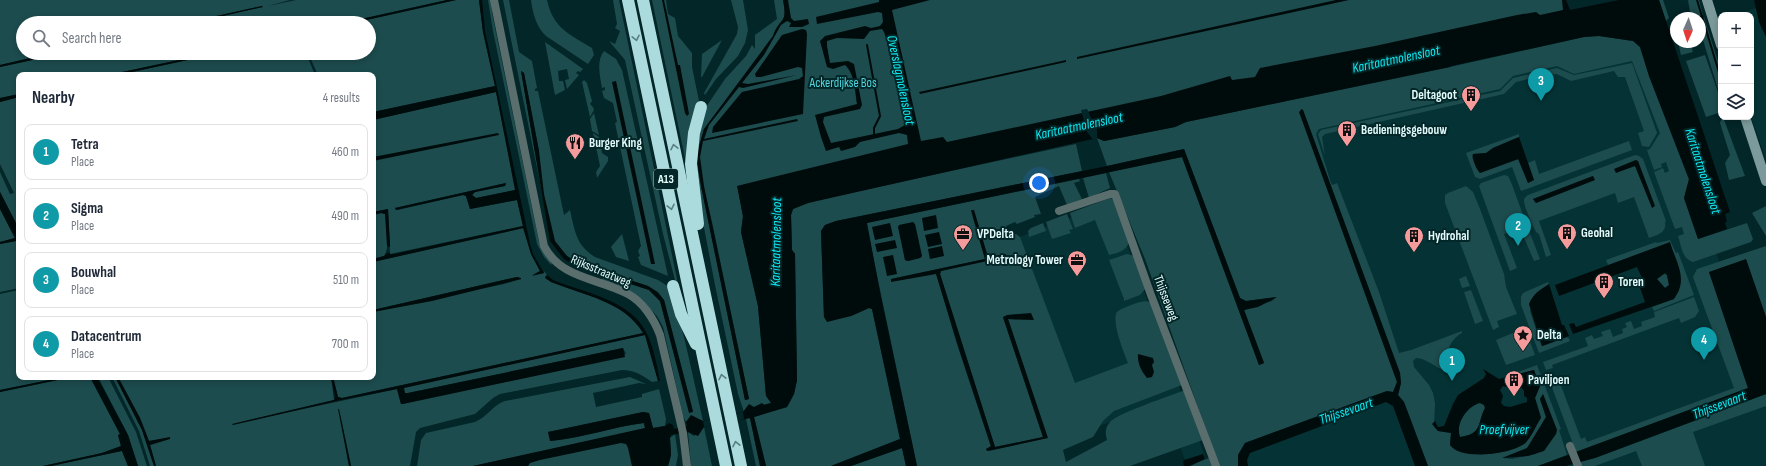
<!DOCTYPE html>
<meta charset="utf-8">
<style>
:root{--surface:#fff;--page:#f2f2f3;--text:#1f2937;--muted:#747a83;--line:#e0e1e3;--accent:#0f766e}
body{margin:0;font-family:"Sofia Sans Condensed",sans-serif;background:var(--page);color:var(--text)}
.controls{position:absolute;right:12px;top:12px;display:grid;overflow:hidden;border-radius:8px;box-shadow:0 2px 6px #0003}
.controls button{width:36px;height:36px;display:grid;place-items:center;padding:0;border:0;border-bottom:1px solid var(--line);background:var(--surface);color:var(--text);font:20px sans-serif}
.compass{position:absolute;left:1670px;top:12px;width:36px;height:36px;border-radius:50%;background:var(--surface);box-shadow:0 2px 6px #0003;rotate:183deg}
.you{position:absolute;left:1039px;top:183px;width:14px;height:14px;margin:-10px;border:3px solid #fff;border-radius:50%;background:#1a73e8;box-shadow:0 0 0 6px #1a73e833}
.badge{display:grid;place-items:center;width:26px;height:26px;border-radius:50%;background:var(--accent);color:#fff;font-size:13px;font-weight:700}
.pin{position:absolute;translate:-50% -33px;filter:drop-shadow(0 1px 2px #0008)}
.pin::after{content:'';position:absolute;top:21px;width:14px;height:12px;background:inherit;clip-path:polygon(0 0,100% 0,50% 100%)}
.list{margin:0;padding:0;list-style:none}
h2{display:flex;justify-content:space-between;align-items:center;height:52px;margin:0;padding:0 16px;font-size:17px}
h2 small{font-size:13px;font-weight:400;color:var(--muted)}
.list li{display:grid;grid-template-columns:26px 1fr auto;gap:12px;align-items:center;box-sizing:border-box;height:56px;margin:0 8px 8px;padding:0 8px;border:1px solid var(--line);border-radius:8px}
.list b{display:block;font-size:15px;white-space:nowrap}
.list p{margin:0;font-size:13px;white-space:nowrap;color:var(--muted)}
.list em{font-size:13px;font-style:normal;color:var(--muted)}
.icon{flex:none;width:22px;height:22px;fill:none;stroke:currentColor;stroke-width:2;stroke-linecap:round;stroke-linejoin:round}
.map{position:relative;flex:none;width:1766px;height:466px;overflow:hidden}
.search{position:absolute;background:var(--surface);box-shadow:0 2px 6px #0003;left:16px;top:16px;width:360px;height:44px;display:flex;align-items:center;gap:10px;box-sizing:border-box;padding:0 14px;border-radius:22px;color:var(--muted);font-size:15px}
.panel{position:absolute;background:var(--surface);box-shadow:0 2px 6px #0003;left:16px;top:72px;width:360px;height:308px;border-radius:8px}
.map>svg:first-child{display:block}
</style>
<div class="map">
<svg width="1766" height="466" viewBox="0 0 1766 466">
<rect width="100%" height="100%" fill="#032628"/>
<g fill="#053335">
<path d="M1766,4V159L1751,117V15H1737Z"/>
<path d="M1640,14L1754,371L1766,374V466H1187L1165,403L1090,429L1017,238L1111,202L1207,462L1385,394L1281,90Z"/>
</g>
<g fill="#1d4c4e" fill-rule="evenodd">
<path d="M0,0H290L268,6L296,0H447L343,23H192L262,7V6L185,23H23V53H52L0,65Z"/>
<path d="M456,0H479L483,32L495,86L373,112V75H318L308,53H369V23H353Z"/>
<path d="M488,0H491L492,13L539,242L552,263L551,265L544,257L537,244L493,31Z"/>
<path d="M503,0H509L519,52L532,61L537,88L535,89V91H538L564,215L570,210C575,232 576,245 595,257L658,280L669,287L675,303L685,341L703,421L691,416L686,422L683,416L666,340L663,327L657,316L640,299L597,280L608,277L649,290L660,301L690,412L693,411L664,300L658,292L648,286L578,263L567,256L552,242ZM521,71L524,73L539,151L535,152Z"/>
<path d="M531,0H547C553,28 569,34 592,48L594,55L588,64L546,36C536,26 533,14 531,0Z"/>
<path d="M613,0H619L678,284H676L663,234L625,60L609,41L615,44L620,31L615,28L617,24Z"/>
<path d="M652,0H666L668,14L675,18L678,36L692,53V67L699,101L687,168Z"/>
<path d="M731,0H743L748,30L745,43L738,56L716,79L705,95L704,93L737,34L738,27Z"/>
<path d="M774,0H783C788,25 780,16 773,36L704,129L698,150L697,161L701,186L745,400L749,399L712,222L703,187L699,154L705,130L713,118L774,36L779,25L787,19L785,0H1564L1566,11L738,189L743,217L741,232L758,306L766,395L771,401V403L754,407L744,412L738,394L715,285L696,186L694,163L704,113L708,104L725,79L746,56L752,45L755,49V35L777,19Z"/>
<path d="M1659,0H1663L1669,18L1666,21Z"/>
<path d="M1688,0H1699L1703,15L1691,18Z"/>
<path d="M1704,17L1721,71L1720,96L1700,30V21Z"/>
<path d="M1599,36L1633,41L1640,47L1649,76L1689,180L1684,198L1698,239L1747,223L1753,239L1751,242L1693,262C1682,259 1681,245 1678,236L1684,234L1682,227L1675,229L1654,172L1663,168L1665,173L1669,171L1666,162L1661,164L1662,167L1654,170L1647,150L1650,149L1660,133L1632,61L1574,74L1557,66L1513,76L1500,89L1319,129L1316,134L1330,180L1332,185L1337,183L1379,292L1399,353L1411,350L1462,331V333C1447,341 1444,358 1452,373C1439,371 1427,358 1416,358L1413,361L1414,367L1429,385L1433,393L1435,403L1434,427L1438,431L1451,433L1450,445L1525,444L1541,417L1535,398L1540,386L1534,370L1515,375V373L1537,365L1561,429L1559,430L1567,455L1538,466H1428L1404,402L1398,395L1401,383L1400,373L1303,110L1301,109L1300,112L1397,382L1393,392L1387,391L1245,443L1238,455V466H1219L1145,259L1109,172L1182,157L1259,365L1264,363L1244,310L1272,301L1276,297L1246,301L1240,298L1184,149L1107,166L1097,138L1104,141L1175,127L1186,122L1450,67L1584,37ZM1543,394L1557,430L1536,454L1512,459L1503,458L1527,448L1529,445L1546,417L1540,399Z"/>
<path d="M722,40L702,77H701L702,54Z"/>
<path d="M545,42L583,69L580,72L578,71L576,73L579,75L567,89L565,80L569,79L567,69L558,71L559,81H563L565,90L555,95Z"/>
<path d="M1678,42H1690L1693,52L1681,55Z"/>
<path d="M604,51L616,59L622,70L668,276L641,265L638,257L640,256L638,251L641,246L615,123L617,122L613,103L604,98L602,91L605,90V87L602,88C600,76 596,61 604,51Z"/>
<path d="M64,53H212L108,75H19V94L0,98V67Z"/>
<path d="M220,53H306L315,75H118Z"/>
<path d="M1705,55L1721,101V112L1706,117L1686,61Z"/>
<path d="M1632,63L1657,133L1649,147L1642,146L1638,133L1644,131L1625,77H1618L1614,71L1571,81L1557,74L1545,75L1516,82L1504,94L1325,134L1322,137L1325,156L1318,134L1321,130L1500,91L1513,78L1557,68L1574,75Z"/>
<path d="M584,80L587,83L592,101L590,104L593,107L594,110L590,117L582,82Z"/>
<path d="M496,92L516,190L476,198L472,195L475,192L505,186L506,183L395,208L397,210L463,195L466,196L470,209L517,200L523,226L390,254L388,209L373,212V120Z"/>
<path d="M19,97V189L17,190L19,193V229L0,192V172L10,194L14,193L0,164V102Z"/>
<path d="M594,113L599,135L592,131L590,119Z"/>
<path d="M1722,117H1723L1745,176L1729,180L1725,163L1730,155L1720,123Z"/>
<path d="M593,133L599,137L602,153L608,157V161L597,178L596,172L600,166Z"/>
<path d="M1519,134V137L1493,148L1486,153L1473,154L1472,157L1478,170L1480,173L1519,159L1528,183L1534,180L1528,163L1535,160L1539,174L1629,141L1632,150L1521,191L1512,167L1480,179L1475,177L1466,153Z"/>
<path d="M1076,144L1082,171L836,221L825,225L821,231L824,317L851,316L869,308L872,309L900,439L831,466H766L754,417L787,407L794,394L797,380L795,254L792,250L791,215L793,209L808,203L836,196Z"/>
<path d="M1635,155L1639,156L1643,159L1666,221L1665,222C1667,233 1657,235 1649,238L1634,197L1618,203L1615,193L1539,221L1551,255L1546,257L1539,234L1536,232C1533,225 1524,208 1524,200C1524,198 1526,197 1528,195ZM1636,160L1643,184L1635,166L1614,169ZM1593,176L1594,180L1536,203L1533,199Z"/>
<path d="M1106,173L1110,188L1089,198L1083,178Z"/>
<path d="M1504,175L1508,176L1511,182L1526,223L1540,259L1534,261L1520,228L1504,234L1517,268L1510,271L1479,186L1481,183Z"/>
<path d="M1079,179L1080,181L1074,183L1082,199L1067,205L1059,186L1035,197L1041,214L1034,215L1035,217L1017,224L1015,222L1006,226L1010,234H1016L1020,237L1075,383L1128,363C1124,353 1111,321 1117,312C1120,309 1127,307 1131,305C1138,303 1144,299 1152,303L1182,385L1114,411L1103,421L1093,437L1063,450L1066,462L1107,440C1105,433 1105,428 1110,422C1118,413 1170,396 1185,390L1203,440L1130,466H917L866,223ZM971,211L988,258L1006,254L941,271L940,274L995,447L1043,437L1003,317L1034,320L1008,319L1047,438L989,451L986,449L991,447L956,341L936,273L891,279L985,259ZM899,225L922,256L920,258L908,261L905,260Z"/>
<path d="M1466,186L1473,192L1480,209L1504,274L1506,287L1517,314L1497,321L1499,327L1493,330L1445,203V195L1448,193Z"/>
<path d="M1110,198L1113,199L1129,242C1127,251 1117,253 1109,255L1095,220L1075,228L1070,213Z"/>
<path d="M1766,206V236L1752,213Z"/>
<path d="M0,209L15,238L0,242Z"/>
<path d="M381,213L385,214C386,227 391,245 384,256L373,259V215Z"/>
<path d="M1067,214L1073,229L1069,230L1071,233L1052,239L1046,222Z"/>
<path d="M1043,223L1046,231L1029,237L1028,231L1031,228Z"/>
<path d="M524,228L531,254L540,271L532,275L544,273V271L547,275L545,277L551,282C583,295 624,301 644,333L342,398L338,397L333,377H373V312L504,284L521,279L520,278L517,277L373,310V262Z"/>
<path d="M622,234L629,261L616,257L611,247Z"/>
<path d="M1670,240L1676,253L1678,252L1694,295L1654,311L1652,307L1674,299L1672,252L1670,243L1608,265L1606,260L1656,242L1657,243Z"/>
<path d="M16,241L19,245V288L0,292V244Z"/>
<path d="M1766,246V317L1746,260L1709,272L1748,388L1576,452L1550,382L1551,378L1557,375L1581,439L1585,437L1587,442L1734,388L1693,277L1697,269Z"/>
<path d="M1127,254L1135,256L1146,288L1140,295L1124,301V299L1109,260Z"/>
<path d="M1664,274L1667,275L1669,285L1665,288L1657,279Z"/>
<path d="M1466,276L1470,286L1462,288L1459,279Z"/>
<path d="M1548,282L1549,284L1536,293L1530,311L1541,345L1543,346L1568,337L1570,341L1539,353L1521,305V297L1523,293Z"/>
<path d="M19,290V377H64L0,390V294Z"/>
<path d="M1471,290L1483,321L1475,324L1464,292Z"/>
<path d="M1694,297L1699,311L1695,317L1681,323L1679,318L1552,365L1553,368L1546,370L1543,362L1588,346L1585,338L1592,335L1594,339L1603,336L1601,332L1610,329L1613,337L1623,333L1622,329L1627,327L1625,323L1631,321L1634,329L1642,326L1641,322L1655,317L1654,312Z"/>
<path d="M1525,328L1535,355L1506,365L1496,340Z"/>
<path d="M645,335L658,381L652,382C642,375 635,370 622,370L500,394L493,398L475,414L420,428L416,432L410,466H351L339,409L349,466H156L150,445L170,438L149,441L140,418L118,377H331L334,400L233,424L397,389L401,404L626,354L623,348L408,393H404V388L406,387Z"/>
<path d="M72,377H90L120,434L118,435L121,446L102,453L43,466H0V392Z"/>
<path d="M98,377H108L136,432L147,466H138L128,435Z"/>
<path d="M112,377H115L142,430L154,466H150L139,431Z"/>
<path d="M630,377L646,384L639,383L593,393L596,407L642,397V394L659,389L666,419L665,426L653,428L649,413L643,412L548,432L551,441C583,438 612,427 644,423L645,429L473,466H417L421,440L426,433L475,422C487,417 493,405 505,401Z"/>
<path d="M1766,394V406L1693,432L1705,466H1642L1636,451L1595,466H1581L1580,461L1595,458Z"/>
<path d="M1480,403L1484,405L1485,408C1477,423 1483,434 1460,437C1455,424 1467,406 1480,403Z"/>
<path d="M750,418L760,466H756L746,419Z"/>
<path d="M704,427L712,466H691L688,432L694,436Z"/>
<path d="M675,434L678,455L676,466H668L671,455L670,438Z"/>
<path d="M632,439L637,466H505Z"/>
<path d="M902,448L906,466H851Z"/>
<path d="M122,451L128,466H51L120,451Z"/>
<path d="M1209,458L1212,466H1190V465Z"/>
</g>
<g fill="#000b0b" fill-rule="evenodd">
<path d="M447,0H456L353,23H343Z"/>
<path d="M479,0H482L485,31L530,244L533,254L544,273L532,276L540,271L531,254L523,228L373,262V259L384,256L389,252L390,254H394L523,226L517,200L470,209L466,196L463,195L396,210L395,208L506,183L505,186L475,192L472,195L476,198L515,190L496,92L373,120V112L495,86L483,32Z"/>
<path d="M662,0H664L678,65H680L689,114L687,116L685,113Z"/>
<path d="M783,0H788L791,18L794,21L808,19L809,24L802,27H789L791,23L787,21L781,25L764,55L742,83L748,84L797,75L743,88L739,87L709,125L704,139L797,119L798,121L703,141L700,157L704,186L749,399L745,400L701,186L697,161L698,150L704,129L773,36C780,16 788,25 783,0Z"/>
<path d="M879,0H930L892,10L921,141L943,137L947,142L1161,96L1230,76L1232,80L1255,77L1260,68L1375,46L1517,15L1536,12L1540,15L1563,10L1562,0H1566L1570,10L1619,0H1659L1730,212L1725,214L1727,221L1725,223L1727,229L1698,239L1684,198L1689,179L1649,76L1640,47L1633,41L1599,36L1584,37L1452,66L1450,67L1186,122L1175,127L1104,141L1097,138L808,203L793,209L791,215L792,250L795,254L797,380L794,394L787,407L754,417L766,466H760L750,418L704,427L698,436L688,432L671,435L670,438L671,455L668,466H632L628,448L626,444L621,443L540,460L530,463L528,466H473L645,428L644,423C612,427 582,438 550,441L548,432L643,412L649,413L653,428L665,426L669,423L673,425L674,429L687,426L686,422L691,415L703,421L743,412L749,404L754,407L762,403L764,405L771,403L766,396L758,306L741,232L743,216L737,186L908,144L907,135L899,133L860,142L855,147L841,151L839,147L826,151L821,137L815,115L857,104C855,92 855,74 845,65L833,69L827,67L820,41L825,36L865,26L871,28L880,26L883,22L882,13L878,12L817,24L816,17L879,2ZM882,29L884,32L887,41L905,125L898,129L831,143L823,122L824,117L860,109L862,105L854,64L848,61L830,63L827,46V41L837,38L864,39L870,31Z"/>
<path d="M1336,0H1349L1077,59V57Z"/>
<path d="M1754,0H1766V37L1759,22Z"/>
<path d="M262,6L263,7L192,23H185Z"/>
<path d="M802,29L806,30L807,34L803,114L712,133L713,127L742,92L799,79L803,76L802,68L798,67L761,77H756L755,74L782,35Z"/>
<path d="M52,53H64L0,67V65Z"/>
<path d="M212,53H220L118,75H108Z"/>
<path d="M1066,60V62L920,94L919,92Z"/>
<path d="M521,71L524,73L539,151L544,194L555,241L567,256L578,263L648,286L657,292L664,300L693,412L689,413L660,301L649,290L572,264L564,259L550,241Z"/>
<path d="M616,81L655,264H651L612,82Z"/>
<path d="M19,94V97L0,102V98Z"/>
<path d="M1302,109L1303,110L1400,373L1401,383L1398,395L1404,402L1428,466H1415L1393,406L1386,402L1250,453L1247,460L1248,466H1238V455L1245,443L1387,391L1393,392L1397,382L1299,112Z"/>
<path d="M498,133L499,135L373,161V157Z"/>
<path d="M1519,137L1534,180L1528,183L1518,159L1480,173C1476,169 1472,159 1473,154L1486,153L1493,148Z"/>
<path d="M1184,149L1240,298L1246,301L1277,297L1258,307L1244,310L1264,363L1259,365L1182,157L867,223L881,297L917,466H906L902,448L851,466H831L900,439L872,309L869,308L851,316L827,322L824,317L821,231L825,225L836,221L1107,166Z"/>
<path d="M1636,160L1638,161L1655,206L1652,208L1635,166L1616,173L1614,169Z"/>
<path d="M1593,176L1595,180L1536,203L1533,199Z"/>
<path d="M0,192L19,229V245L16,241L0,244V242L15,238L0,209Z"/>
<path d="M388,209L390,243V247L387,246L385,214L381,213L373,215V212Z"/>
<path d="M971,210H974L988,257L1006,254V257L941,271L940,274L995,447L1043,437L1003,317L1007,315L1031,313L1034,320L1008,319L1048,438L987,451L986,449L991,446L960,352L936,274L891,282V279L985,259Z"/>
<path d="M936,215L938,228L924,231L922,218Z"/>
<path d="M913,222L915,224L922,256L920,258L908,261L905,260L898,227L899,225Z"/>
<path d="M890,223L893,236L875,240L872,227Z"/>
<path d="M939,232L942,244L928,247L925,235Z"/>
<path d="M895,240L897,248L877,252L875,244Z"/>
<path d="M1670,242C1676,263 1689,279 1674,299L1573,334L1569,324L1574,323L1576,327L1645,302L1638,282L1643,280L1637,267L1559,296L1555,285ZM1665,273L1667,275L1669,285L1665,288L1657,279Z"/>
<path d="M942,246L944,256L930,259L928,249Z"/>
<path d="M893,255L897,274L887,276L883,257Z"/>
<path d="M1746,259L1766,317V394L1595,458L1566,466H1538L1748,388L1709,272Z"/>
<path d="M547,275L553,280C585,293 633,300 648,336C654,350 657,366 660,381H658L645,335L404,388L405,393H408L623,348L625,357L403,404H401L397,389L341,400L233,425L232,424L334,400L335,397L331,377H333L338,397L342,398L643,333C624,301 583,295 551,282L545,278Z"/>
<path d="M517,277L521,278V279L432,301L373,312V310Z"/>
<path d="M1549,284L1562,325H1564L1569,336L1542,346L1529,304C1533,294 1540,290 1549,284Z"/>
<path d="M1138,354L1153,358L1154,362L1152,365L1154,372L1152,377L1147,378C1142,372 1137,363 1138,354Z"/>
<path d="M1483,369L1499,379L1534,370L1540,386L1535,398L1541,418C1536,425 1531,439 1524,444C1511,454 1460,461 1450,445L1451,433L1438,431L1432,424L1435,421L1438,427L1444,426L1453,404L1458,395L1484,378L1486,374ZM1503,386L1515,390L1517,387H1521L1524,391V396L1527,398V402L1510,407L1504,406L1501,403L1503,396L1500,390ZM1480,403L1484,405L1485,408C1477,423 1483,434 1460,437C1455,424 1467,406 1480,403Z"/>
<path d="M64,377H72L0,392V390Z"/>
<path d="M90,377H97L128,435L138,466H128L122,451L51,466H43L102,453L121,446L118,435L120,434Z"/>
<path d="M115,377H118L140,418L149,441L170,437V439L150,445L156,466H154L142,430Z"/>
<path d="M1543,394L1557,430L1556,434L1544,451L1528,456L1502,458L1527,448L1529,445L1546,417L1540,399Z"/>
<path d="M338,409H339L351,466H349Z"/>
<path d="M1203,454L1205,459L1190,466H1184L1183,462L1184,460Z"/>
</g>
<g fill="#032628">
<path d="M1087,109L1097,130V140L1094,141L1087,132L1081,110Z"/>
<path d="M743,412L744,419L704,427L703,421Z"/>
</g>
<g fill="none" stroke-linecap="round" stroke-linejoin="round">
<g stroke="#000b0b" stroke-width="2">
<path d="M1697,0L1721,79"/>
<path d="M867,45L880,116L874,128V135"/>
</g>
<g stroke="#5b6e6e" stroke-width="8">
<path d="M494,0L544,246C561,279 598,278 628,294C643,302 654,319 660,335L683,433L687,466"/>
<path d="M1059,211L1110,194H1115L1151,295L1216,466"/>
<path d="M1570,446L1578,466"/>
</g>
<g stroke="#7c9a9b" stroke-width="10">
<path d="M1707,0L1721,45"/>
<path d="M1745,117L1766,181"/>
</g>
<g stroke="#acdbdd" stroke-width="12">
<path d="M628,0L726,466"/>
<path d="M643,0L741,466"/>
<path d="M698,224L691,164L694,133L701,107"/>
<path d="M673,286L681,314L696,344"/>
</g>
</g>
<defs><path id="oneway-chevron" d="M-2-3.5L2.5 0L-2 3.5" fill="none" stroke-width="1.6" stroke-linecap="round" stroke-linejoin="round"/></defs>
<g stroke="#588082">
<use href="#oneway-chevron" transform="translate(636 38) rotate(78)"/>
<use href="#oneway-chevron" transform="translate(674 147) rotate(-102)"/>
<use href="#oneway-chevron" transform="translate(671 207) rotate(78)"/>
<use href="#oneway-chevron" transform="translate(722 377) rotate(-102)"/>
<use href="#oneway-chevron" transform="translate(736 444) rotate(-102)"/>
</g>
<defs>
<symbol id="building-pin" viewBox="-11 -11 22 30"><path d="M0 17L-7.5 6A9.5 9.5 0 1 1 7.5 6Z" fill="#f59b9c" stroke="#032628"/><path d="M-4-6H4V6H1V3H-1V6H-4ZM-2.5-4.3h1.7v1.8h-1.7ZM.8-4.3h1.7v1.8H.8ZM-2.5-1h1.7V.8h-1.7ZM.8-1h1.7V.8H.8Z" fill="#111"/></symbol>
<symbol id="restaurant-pin" viewBox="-11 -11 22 30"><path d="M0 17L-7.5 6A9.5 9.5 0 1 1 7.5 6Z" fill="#f59b9c" stroke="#032628"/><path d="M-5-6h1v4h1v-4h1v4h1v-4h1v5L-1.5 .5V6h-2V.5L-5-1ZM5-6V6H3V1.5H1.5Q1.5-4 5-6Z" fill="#111"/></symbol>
<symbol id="office-pin" viewBox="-11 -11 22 30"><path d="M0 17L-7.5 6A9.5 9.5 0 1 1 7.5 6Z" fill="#f59b9c" stroke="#032628"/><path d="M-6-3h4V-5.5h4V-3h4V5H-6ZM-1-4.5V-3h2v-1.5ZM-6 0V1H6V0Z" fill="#111"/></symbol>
<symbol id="sight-pin" viewBox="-11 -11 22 30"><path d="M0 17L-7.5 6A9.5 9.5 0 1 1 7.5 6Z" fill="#f59b9c" stroke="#032628"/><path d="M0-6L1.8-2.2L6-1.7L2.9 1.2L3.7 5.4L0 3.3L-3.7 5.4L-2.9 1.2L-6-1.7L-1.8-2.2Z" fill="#111"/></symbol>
</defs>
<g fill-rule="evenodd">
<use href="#building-pin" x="1460" y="84" width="22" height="30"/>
<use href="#building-pin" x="1336" y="119" width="22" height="30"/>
<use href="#restaurant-pin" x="564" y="132" width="22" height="30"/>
<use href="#building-pin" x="1556" y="222" width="22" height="30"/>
<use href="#office-pin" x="952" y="223" width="22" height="30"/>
<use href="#building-pin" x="1403" y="225" width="22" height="30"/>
<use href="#office-pin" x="1066" y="249" width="22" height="30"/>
<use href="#building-pin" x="1593" y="271" width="22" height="30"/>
<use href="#sight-pin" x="1512" y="324" width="22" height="30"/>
<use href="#building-pin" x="1503" y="369" width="22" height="30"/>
</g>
<g text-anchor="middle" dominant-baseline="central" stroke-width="4" stroke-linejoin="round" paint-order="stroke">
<rect fill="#032628" stroke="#9fbabb" stroke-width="1" x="654" y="169" width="24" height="20" rx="3"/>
<g font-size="12" font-weight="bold" fill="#e2fafa">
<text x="666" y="179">A13</text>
</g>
<g font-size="13" fill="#4fd5db" stroke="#032628">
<text x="843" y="83">Ackerdijkse Bos</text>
</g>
<g font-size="13" font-weight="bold" fill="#e2fafa" stroke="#032628" text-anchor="start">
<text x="1457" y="95" text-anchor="end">Deltagoot</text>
<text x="1361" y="130">Bedieningsgebouw</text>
<text x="589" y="143">Burger King</text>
<text x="1581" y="233">Geohal</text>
<text x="977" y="234">VPDelta</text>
<text x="1428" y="236">Hydrohal</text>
<text x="1063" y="260" text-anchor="end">Metrology Tower</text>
<text x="1618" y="282">Toren</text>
<text x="1537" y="335">Delta</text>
<text x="1528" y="380">Paviljoen</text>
</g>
<g font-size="13" fill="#e2fafa" stroke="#032628">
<text transform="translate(601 271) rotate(23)">Rijksstraatweg</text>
<text transform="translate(1166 298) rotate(69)">Thijsseweg</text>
</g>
<g font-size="14" font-style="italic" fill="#0feaf2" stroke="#032628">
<text transform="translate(1396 59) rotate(-12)">Karitaatmolensloot</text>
<text transform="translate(901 80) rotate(78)">Overslagmolensloot</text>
<text transform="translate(1079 126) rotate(-12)">Karitaatmolensloot</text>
<text transform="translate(1703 171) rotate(72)">Karitaatmolensloot</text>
<text transform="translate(776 242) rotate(-89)">Karitaatmolensloot</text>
<text transform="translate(1719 405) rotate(-21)">Thijssevaart</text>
<text transform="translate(1346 411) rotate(-19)">Thijssevaart</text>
<text x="1504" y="429">Proefvijver</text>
</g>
</g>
</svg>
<div class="controls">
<button>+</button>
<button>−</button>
<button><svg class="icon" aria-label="layers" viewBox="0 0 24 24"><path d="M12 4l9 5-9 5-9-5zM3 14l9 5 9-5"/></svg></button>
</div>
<svg class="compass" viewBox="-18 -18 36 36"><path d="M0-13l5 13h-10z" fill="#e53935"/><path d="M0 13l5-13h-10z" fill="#747a83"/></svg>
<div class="you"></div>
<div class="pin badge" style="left:1452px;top:381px;background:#0f9aa8">1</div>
<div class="pin badge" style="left:1518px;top:246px;background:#0f9aa8">2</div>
<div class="pin badge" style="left:1541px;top:101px;background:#0f9aa8">3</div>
<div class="pin badge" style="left:1704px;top:360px;background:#0f9aa8">4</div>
<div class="search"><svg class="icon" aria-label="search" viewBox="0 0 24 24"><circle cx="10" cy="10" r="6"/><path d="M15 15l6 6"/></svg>Search here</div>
<section class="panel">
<h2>Nearby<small>4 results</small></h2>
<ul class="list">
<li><span class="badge" style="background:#0f9aa8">1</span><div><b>Tetra</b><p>Place</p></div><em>460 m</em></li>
<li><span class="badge" style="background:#0f9aa8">2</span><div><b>Sigma</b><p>Place</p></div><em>490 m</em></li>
<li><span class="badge" style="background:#0f9aa8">3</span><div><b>Bouwhal</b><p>Place</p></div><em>510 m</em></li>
<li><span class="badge" style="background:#0f9aa8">4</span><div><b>Datacentrum</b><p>Place</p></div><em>700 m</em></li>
</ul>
</section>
</div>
